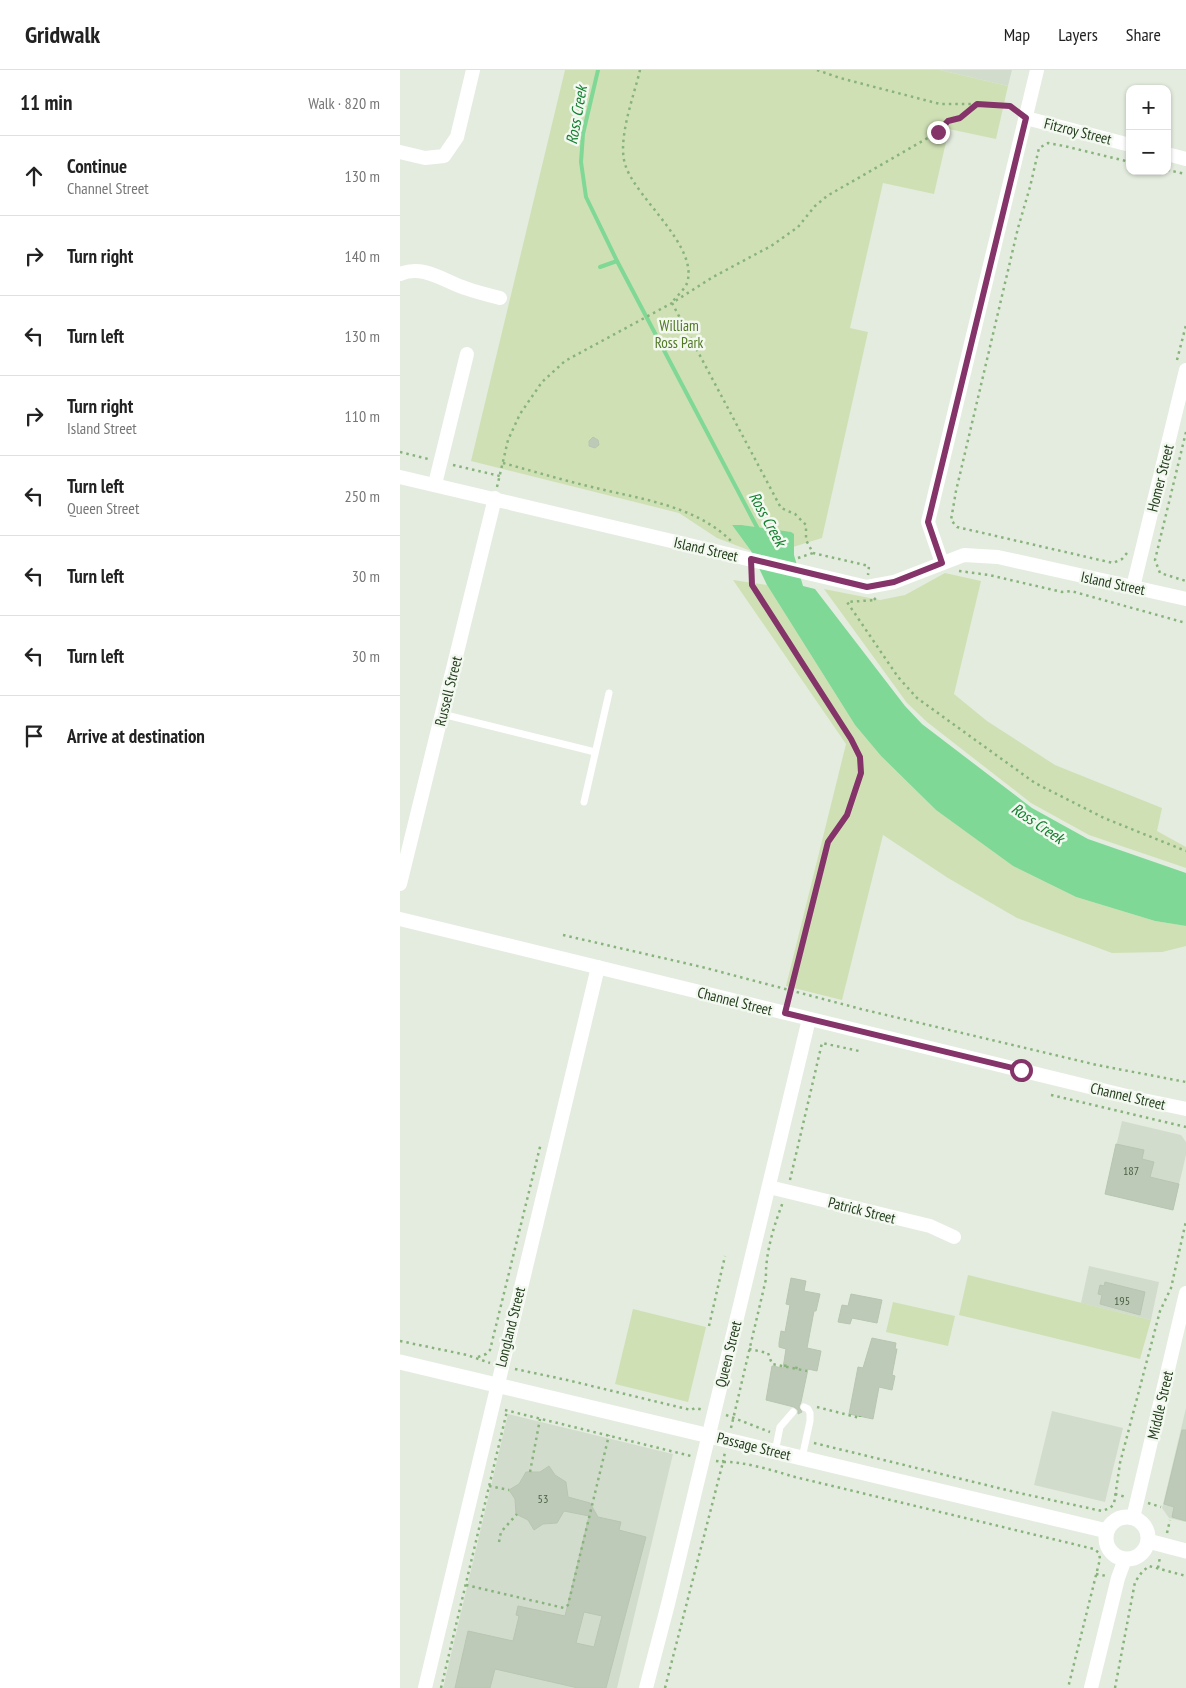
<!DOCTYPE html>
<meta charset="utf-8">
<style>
:root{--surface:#fff;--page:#f6f6f6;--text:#222;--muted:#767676;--line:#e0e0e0}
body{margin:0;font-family:"PT Sans Narrow",sans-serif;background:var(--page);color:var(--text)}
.controls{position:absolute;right:15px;top:15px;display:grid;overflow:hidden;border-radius:10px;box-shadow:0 1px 4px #0004}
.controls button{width:45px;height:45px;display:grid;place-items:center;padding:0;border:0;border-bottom:1px solid var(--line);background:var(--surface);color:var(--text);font:25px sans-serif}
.stop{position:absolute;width:15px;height:15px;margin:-11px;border:4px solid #85346a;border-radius:50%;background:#fff}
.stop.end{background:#85346a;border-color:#fff;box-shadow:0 1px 5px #0008}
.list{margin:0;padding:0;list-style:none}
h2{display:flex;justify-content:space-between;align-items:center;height:65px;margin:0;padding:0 20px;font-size:21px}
h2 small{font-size:16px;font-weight:400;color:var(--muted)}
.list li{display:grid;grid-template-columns:32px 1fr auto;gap:15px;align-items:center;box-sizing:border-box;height:80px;padding:0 20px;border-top:1px solid var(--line)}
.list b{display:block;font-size:19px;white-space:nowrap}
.list p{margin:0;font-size:16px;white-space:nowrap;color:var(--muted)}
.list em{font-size:16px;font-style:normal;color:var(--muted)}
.icon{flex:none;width:28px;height:28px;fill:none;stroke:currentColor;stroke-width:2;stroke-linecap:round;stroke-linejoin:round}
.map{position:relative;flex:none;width:786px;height:1618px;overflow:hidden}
header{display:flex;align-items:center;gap:30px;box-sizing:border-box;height:70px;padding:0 25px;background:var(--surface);border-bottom:1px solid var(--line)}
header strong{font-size:24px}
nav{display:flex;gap:28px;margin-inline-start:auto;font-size:18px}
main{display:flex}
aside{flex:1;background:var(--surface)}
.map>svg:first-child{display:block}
</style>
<header>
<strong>Gridwalk</strong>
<nav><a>Map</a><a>Layers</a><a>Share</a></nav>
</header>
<main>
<aside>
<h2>11 min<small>Walk · 820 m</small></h2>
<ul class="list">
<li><svg class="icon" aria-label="ahead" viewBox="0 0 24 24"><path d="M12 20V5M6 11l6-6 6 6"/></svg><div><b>Continue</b><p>Channel Street</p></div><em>130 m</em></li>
<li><svg class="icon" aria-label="right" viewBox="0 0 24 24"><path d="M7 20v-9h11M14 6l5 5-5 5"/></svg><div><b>Turn right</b></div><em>140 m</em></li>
<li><svg class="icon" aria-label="left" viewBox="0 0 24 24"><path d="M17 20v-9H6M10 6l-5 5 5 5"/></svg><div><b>Turn left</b></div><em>130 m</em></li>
<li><svg class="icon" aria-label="right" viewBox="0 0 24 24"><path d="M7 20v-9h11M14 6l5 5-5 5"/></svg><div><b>Turn right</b><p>Island Street</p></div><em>110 m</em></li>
<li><svg class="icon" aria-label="left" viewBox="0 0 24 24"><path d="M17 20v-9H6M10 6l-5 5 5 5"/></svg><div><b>Turn left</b><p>Queen Street</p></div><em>250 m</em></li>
<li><svg class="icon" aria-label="left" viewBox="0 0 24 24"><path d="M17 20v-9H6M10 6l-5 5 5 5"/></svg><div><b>Turn left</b></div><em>30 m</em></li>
<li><svg class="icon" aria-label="left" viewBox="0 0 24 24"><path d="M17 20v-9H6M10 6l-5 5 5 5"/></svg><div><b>Turn left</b></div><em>30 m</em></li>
<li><svg class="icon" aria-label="arrive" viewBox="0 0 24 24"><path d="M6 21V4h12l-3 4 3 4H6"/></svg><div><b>Arrive at destination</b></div></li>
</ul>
</aside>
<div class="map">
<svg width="786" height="1618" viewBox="0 0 786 1618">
<rect width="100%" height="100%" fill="#e4ecdf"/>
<g fill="#d2dccd">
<path d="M540,0H612L608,16Z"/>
<path d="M722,1051L781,1065L786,1072V1085L773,1140L705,1124Z"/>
<path d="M689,1196L759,1212L751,1250L681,1233Z"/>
<path d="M786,1338V1452L769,1448L762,1438Z"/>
<path d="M652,1341L723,1358L705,1432L634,1415Z"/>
<path d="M108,1344L273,1384L217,1618H43Z"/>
</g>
<g fill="#d0e0b5">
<path d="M165,0H540L608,16L596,69L549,59L534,124L483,113L450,258L468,262L422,468L393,477L394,464L342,455H332L351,481L317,468L279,443L71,391Z"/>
<path d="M545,503L581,511L554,624L587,651L655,695L762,738L757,761L786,777V798L689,765L631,733L527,652L507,633L424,519L480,530L505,525Z"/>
<path d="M333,510L367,515L455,655L481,686L535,739L613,796L676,827L755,851L786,856V876L762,882L712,883L617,848L548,808L483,765L442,930L386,916L446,674Z"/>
<path d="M568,1205L751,1250L740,1289L559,1245Z"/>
<path d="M493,1232L555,1246L548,1276L486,1262Z"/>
<path d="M233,1239L306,1257L288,1332L215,1314Z"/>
</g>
<path fill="#80d896" d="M332,455H342L391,462L394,464V485L403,516L415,519L505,636L522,654L632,738L688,769L786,803V856L755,851L676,827L613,796L536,740L481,686L455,655L367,515L351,481Z"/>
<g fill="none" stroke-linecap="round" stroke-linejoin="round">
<g stroke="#80d896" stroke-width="4">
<path d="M198,0L183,64L181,92L186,127L217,191L359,461"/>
<path d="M200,197L217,191"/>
</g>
</g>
<g fill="#bdcab7" stroke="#b8c6b1" fill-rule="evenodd">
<path d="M193,367L198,370L199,375L195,378L189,376V371Z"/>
<path d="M716,1074L744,1080L742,1089L754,1092L750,1107L779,1114L773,1140L705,1124Z"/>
<path d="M391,1208L406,1211L404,1221L420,1224L416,1241H414L407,1278L421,1281L417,1301L408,1299L401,1332L399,1337L402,1342L398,1344V1340L394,1337L366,1330L372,1296L383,1298L386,1279L379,1277V1273L381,1261L385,1262L390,1235L386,1234Z"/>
<path d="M705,1212L745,1222L740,1245L700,1234L702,1225L698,1224L700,1215L704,1216Z"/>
<path d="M451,1224L482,1230L477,1253L452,1248L450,1254L438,1252L442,1235L448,1236Z"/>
<path d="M472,1268L496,1273L495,1279H497L492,1305L495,1306L492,1320L479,1317L473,1349L449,1344L458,1297L463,1298Z"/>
<path d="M782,1360H786V1451L772,1447L774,1437L764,1434Z"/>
<path d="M149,1396L155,1405L166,1412L168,1427L190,1433L198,1447L221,1452L219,1460L246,1467L206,1618H178L95,1599L90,1618H55L68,1561L113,1571L119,1546L116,1545L118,1536L165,1546L189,1446L164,1441L157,1453L143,1454L134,1460L128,1450L116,1444L115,1429L109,1420L119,1414L126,1402H140ZM184,1542L202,1546L194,1577L176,1573Z"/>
</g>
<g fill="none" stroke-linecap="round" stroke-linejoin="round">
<g stroke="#88b37c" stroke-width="2.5" stroke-dasharray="2.5 4" stroke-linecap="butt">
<path d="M240,0C234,26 216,72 226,97C238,130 299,177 287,213C285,219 277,226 273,231"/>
<path d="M417,0L440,8L540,34H577L610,37L615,40"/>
<path d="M767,100L786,104"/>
<path d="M272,233L381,438L395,444L406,455V470L413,483L469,496L468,505"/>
<path d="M777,290L786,255"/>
<path d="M786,362L755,490L760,503L786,511"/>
<path d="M0,382L28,389"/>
<path d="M103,393C133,401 162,410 192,417C239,429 295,435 331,471"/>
<path d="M53,395L100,406"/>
<path d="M97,417L108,370L120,344L142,312L165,291L272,233L313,207L371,176L398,157L415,136L427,126L538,62L548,51L560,48L577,34"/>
<path d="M727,483L722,489L713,493L557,457L551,450L556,421L618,158L630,117L639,78L648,73L664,76L730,92"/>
<path d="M398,488L413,483"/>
<path d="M559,501L589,505L662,522L671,521L786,553"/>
<path d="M351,503V515L451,669L459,687L461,703L447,745L429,772L388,931"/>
<path d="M474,528L476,530L447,532L498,607L517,628L635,713L704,748L786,781"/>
<path d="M163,865L302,897L461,939L697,995L786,1012"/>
<path d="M651,1025L786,1057"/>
<path d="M390,1110L422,973L459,981"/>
<path d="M309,1256L325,1186"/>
<path d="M0,1271L67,1285L90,1293"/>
<path d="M349,1279L368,1283L372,1294L407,1301"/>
<path d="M78,1287L86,1284L90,1280L141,1073"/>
<path d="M385,1297L386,1291"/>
<path d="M115,1299L167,1310L291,1340L295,1338L304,1340"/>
<path d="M396,1299L398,1293"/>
<path d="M417,1337L460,1348V1346"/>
<path d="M105,1340L291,1386"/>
<path d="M326,1345L370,1362"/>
<path d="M331,1358L366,1209C365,1184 374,1155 383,1132"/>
<path d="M414,1373L619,1423L702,1441L710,1438L714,1434L720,1393L760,1241L771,1218L786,1151"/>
<path d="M316,1391L323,1392L325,1382"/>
<path d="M130,1402L140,1349"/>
<path d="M89,1416L109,1420"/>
<path d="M715,1424L726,1427"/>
<path d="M748,1433L761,1437"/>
<path d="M767,1463L770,1450"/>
<path d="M99,1472L101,1462L117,1444"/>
<path d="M758,1498L760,1487"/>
<path d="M696,1504L707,1506"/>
<path d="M66,1515L164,1538L168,1535L209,1365"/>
<path d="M41,1618L107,1341"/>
<path d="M265,1618L323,1392C340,1391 373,1400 391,1406L694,1479L699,1483L700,1489L668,1618"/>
<path d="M715,1618L735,1512L742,1502L749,1496L786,1506"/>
</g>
<g stroke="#fff" stroke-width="7">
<path d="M42,644L195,682"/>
<path d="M184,732L209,623"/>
<path d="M375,1382L380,1357L393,1342"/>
<path d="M402,1388L410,1351V1343L408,1339L404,1337"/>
</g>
<g stroke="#fff" stroke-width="14">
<path d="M626,48L730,75"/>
<path d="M0,82L25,88L44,86L57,67L73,0"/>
<path d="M767,84L786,89"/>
<path d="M0,204C23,194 44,211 65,218C76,222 88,225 100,228"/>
<path d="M0,407L467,517L494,512L564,485L598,487L786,529"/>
<path d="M35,414L67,284"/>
<path d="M542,493L528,452L637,0"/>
<path d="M733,517L786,300"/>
<path d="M0,814L95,428"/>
<path d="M0,849L743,1030L786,1039"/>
<path d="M369,1117L530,1156L554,1167"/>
<path d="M733,1448L786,1223"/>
<path d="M25,1618L198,897"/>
<path d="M246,1618L268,1534L409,949"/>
<path d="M691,1618L718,1508L725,1489"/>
</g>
<g stroke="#fff" stroke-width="15">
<path d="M0,1292L707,1461"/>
<circle cx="727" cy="1468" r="21"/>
<path d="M748,1471L786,1481"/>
</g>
</g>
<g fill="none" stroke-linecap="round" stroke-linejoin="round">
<path stroke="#85346a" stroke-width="6" d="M538,62L548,51L560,48L577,34L610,36L626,48L528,452L542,493L494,512L467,517L351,489L352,515L451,669L460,687L461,703L447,745L428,772L385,943L621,1000"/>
</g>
<g text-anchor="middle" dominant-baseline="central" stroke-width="5" stroke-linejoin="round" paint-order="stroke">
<g font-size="12" fill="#4a6144">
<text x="731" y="1100">187</text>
<text x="722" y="1230">195</text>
<text x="143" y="1428">53</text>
</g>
<g font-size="15" fill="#243e1e" stroke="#f3f8f0">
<text transform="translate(678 61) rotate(14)">Fitzroy Street</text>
<text transform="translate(760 408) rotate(-76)">Homer Street</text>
<text transform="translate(306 479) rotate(13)">Island Street</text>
<text transform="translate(713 513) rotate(12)">Island Street</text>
<text transform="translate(48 621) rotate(-76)">Russell Street</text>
<text transform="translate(335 931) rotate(14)">Channel Street</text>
<text transform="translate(728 1026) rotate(13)">Channel Street</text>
<text transform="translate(462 1140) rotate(14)">Patrick Street</text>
<text transform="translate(110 1257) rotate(-76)">Longland Street</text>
<text transform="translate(328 1284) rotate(-76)">Queen Street</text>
<text transform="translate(760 1335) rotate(-77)">Middle Street</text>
<text transform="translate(354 1376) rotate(14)">Passage Street</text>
</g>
<g font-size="15" fill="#507924" stroke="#f3f8f0">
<text x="279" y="255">William<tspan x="279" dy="17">Ross Park</tspan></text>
</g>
<g font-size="16" font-style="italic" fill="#12802f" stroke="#f3f8f0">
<text transform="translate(176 45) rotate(-80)">Ross Creek</text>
<text transform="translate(368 449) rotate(61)">Ross Creek</text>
<text transform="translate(638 753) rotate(34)">Ross Creek</text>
</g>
</g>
</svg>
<div class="controls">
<button>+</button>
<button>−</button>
</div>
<div class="stop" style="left:621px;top:1000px"></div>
<div class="stop end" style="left:538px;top:62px"></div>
</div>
</main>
